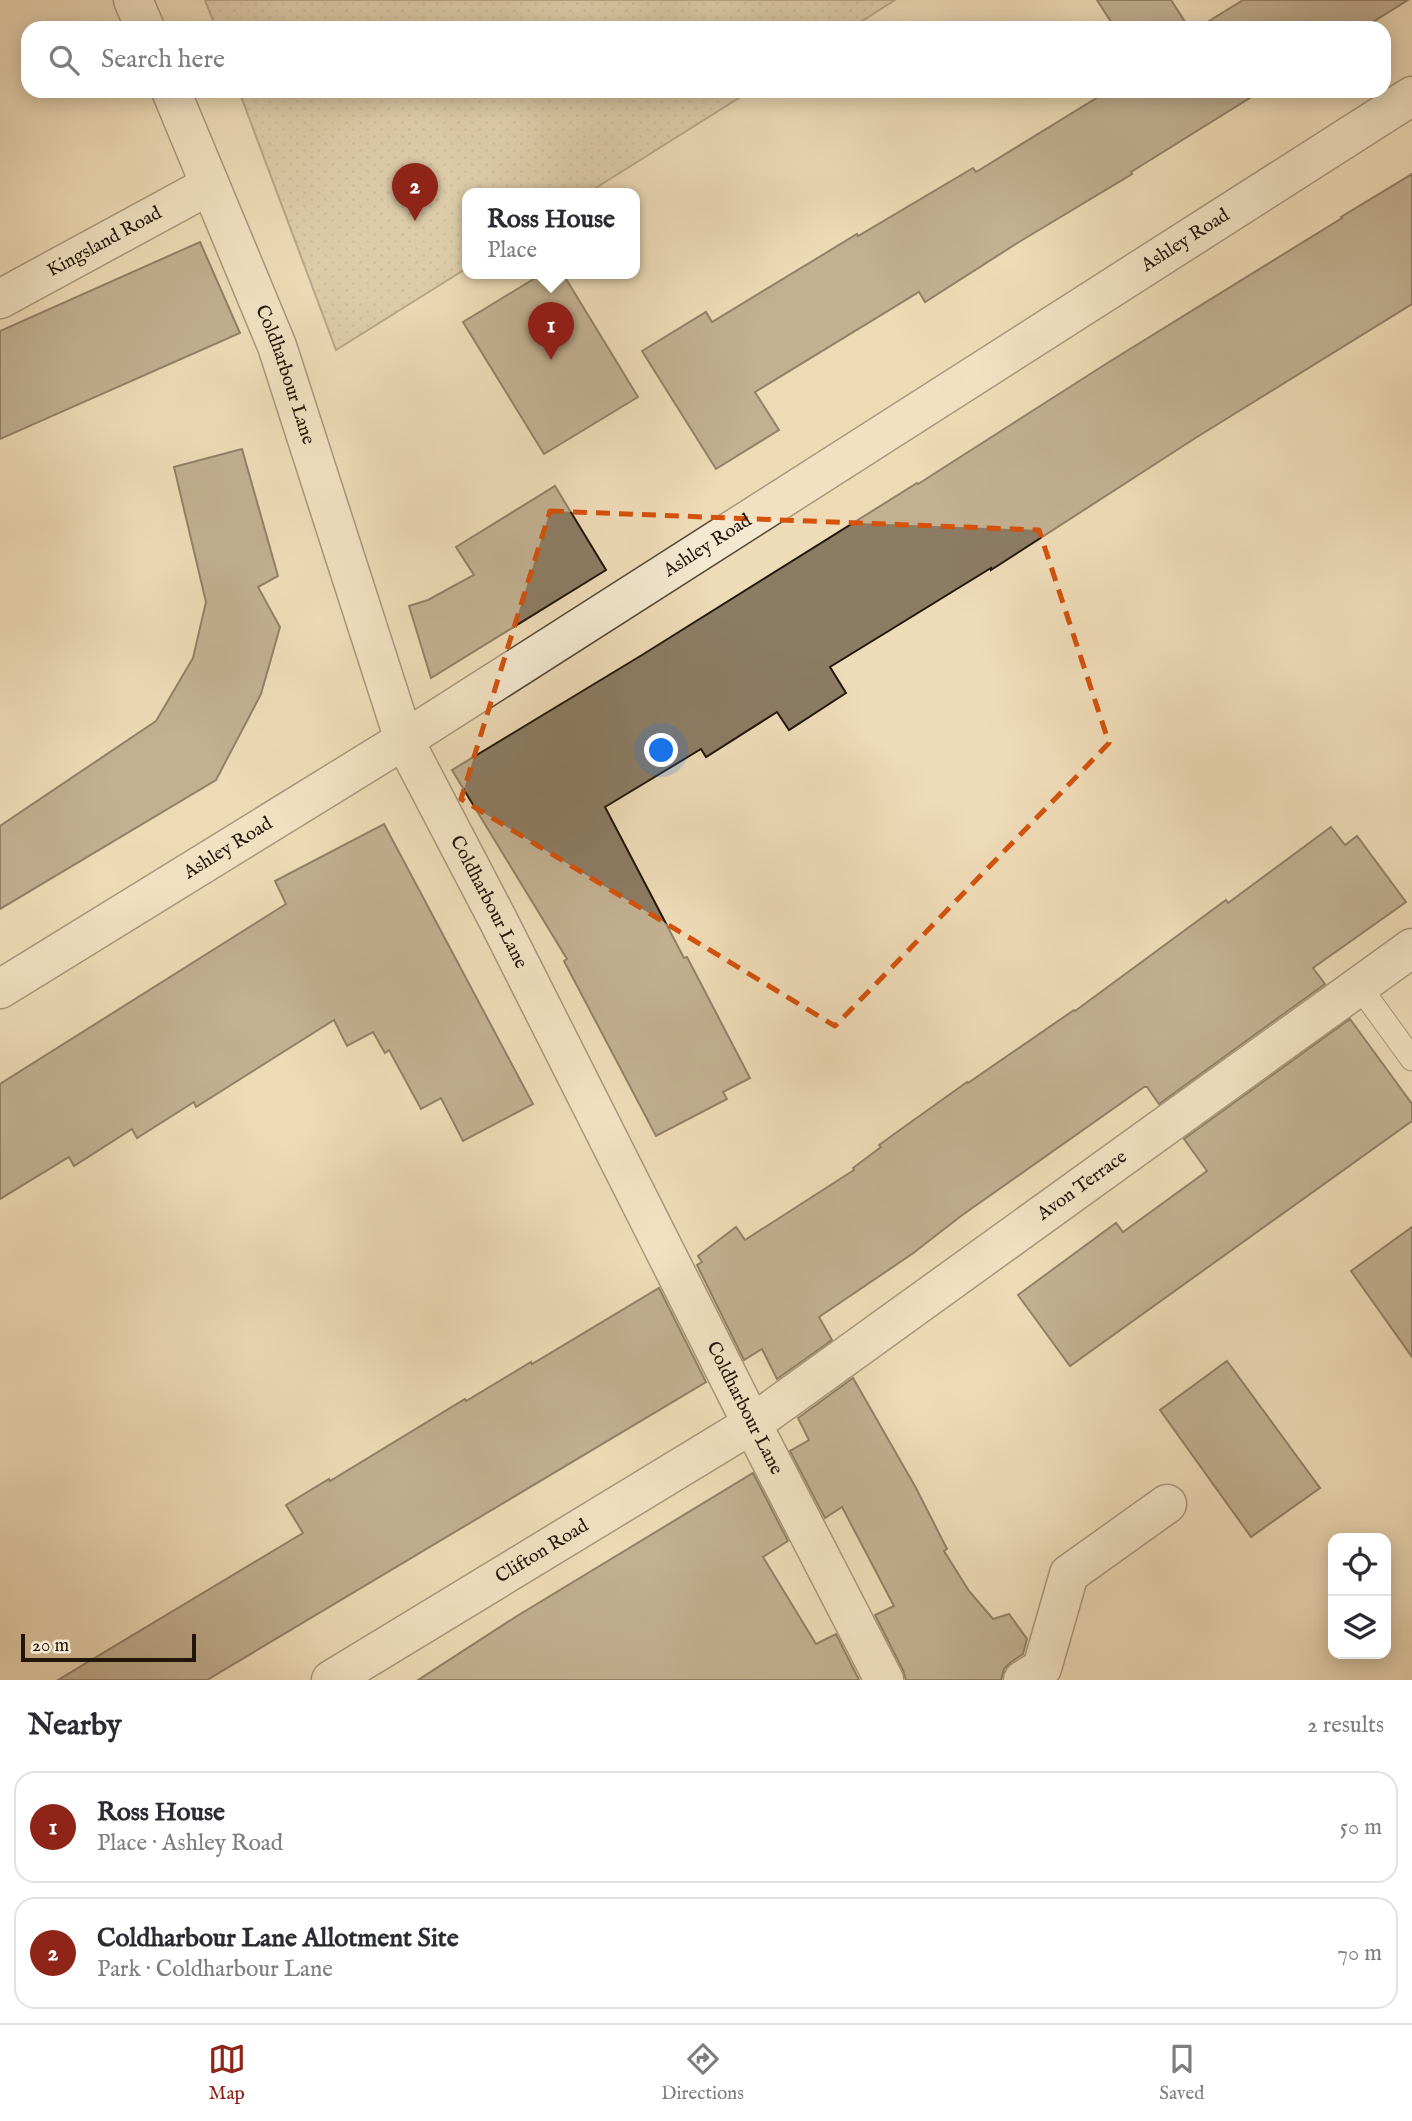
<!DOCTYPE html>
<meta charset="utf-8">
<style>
:root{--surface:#fff;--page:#f7f7f7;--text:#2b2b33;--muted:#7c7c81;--line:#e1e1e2;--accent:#8f2418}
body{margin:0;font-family:"IM FELL English",serif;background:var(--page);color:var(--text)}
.controls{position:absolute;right:21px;bottom:21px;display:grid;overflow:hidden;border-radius:14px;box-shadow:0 4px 18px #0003}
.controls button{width:63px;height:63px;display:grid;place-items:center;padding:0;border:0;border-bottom:2px solid var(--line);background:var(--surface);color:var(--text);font:35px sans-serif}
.scale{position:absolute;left:21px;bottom:18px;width:175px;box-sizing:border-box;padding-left:7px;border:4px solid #22160a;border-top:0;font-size:19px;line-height:24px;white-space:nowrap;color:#22160a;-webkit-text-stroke:5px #f4e8d0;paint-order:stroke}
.you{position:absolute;left:662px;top:751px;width:24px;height:24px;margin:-18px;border:5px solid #fff;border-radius:50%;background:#1a73e8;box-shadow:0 0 0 10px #1a73e833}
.badge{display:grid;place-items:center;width:46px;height:46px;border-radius:50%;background:var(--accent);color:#fff;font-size:23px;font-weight:700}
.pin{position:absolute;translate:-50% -58px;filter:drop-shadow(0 2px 4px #0008)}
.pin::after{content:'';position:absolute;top:37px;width:24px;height:21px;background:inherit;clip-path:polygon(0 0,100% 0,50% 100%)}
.popup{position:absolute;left:462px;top:188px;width:178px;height:91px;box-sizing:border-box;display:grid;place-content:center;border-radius:14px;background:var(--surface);filter:drop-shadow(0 2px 5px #0005);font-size:23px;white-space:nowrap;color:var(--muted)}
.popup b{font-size:26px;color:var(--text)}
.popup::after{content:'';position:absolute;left:50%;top:100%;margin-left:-14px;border:14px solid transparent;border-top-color:var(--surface)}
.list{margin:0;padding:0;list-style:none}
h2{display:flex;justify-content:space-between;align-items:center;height:91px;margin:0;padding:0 28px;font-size:30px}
h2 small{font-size:23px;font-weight:400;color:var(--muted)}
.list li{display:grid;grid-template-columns:46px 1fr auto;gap:21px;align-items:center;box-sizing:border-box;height:112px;margin:0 14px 14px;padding:0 14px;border:2px solid var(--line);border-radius:21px}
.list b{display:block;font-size:26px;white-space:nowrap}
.list p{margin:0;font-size:23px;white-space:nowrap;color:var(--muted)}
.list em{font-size:23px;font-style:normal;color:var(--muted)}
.icon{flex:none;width:38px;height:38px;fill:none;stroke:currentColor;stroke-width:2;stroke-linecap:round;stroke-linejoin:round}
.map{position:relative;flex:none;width:1412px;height:1680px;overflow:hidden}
.search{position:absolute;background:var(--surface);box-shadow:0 4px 18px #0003;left:21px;right:21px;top:21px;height:77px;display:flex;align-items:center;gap:18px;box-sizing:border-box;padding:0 24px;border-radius:21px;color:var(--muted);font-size:26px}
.sheet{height:343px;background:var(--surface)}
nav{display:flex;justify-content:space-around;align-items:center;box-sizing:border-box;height:98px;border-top:2px solid var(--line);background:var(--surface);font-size:19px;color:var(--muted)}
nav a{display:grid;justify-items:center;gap:4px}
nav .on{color:var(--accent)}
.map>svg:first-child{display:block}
</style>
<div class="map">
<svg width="1412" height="1680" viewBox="0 0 1412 1680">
<defs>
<pattern id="garden-dots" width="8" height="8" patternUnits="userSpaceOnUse" patternTransform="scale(1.75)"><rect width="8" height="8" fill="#cbba9a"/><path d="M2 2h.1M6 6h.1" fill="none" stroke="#ae9f83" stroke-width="1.8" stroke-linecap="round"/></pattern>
</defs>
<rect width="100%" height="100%" fill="#eedbb7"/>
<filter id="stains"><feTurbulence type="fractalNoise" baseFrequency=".00286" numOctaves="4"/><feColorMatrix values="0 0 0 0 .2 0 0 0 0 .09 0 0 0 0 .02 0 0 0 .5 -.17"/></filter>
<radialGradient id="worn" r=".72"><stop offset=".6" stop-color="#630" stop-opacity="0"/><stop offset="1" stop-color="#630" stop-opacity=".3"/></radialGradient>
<g fill="url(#garden-dots)" stroke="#766852" stroke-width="2">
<path d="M205,0H895L851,28H216Z"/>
<path d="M239,91H750L586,194H467V268L336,350Z"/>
</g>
<g fill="#8c7c64" stroke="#22160a" stroke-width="2">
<path d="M1097,0H1171L1189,28H1115Z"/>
<path d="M1243,0H1408L1363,28H1198Z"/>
<path d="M1108,91H1261L1131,172L1132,174L1019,242L925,302L919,292L755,392L779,430L716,469L642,351L706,312L712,322L857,234L858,236L973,168L976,172Z"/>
<path d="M1412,174V304L1197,437L991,570V568L830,667L846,693L789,730L777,712L706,757L701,749L605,807L684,958L687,957L750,1078L723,1092L727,1099L656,1136L564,961L567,959L452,770L642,655L917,483L918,484L1109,362L1342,218L1341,217Z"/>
<path d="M200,242L240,333L0,439V331Z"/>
<path d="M542,274H563L638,397L544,454L463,322Z"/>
<path d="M242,449L278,576L258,587L280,627L261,694L216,780L0,909V826L156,721L193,658L206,602L174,467Z"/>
<path d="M555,486L606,570L431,678L409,606L428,600L474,575L456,547Z"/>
<path d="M384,824L533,1104L463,1141L441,1098L421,1109L389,1050L385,1053L373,1032L347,1046L334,1020L196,1107L194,1102L137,1138L132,1129L74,1166L69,1157L0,1199V1084L286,904L275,881Z"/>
<path d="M1331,827L1345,845L1357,836L1406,902L1313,968L1325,984L1159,1104L1147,1087H1144L961,1216L912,1254L819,1317L832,1340L777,1379L762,1349L744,1360L697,1265L702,1262L698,1256L736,1227L745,1240L854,1170L853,1168L881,1147L879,1145L904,1127L967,1082L968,1083L1074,1010L1075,1011L1226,900L1228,903Z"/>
<path d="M1350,1019L1412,1104V1121L1070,1366L1018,1295L1116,1223L1123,1232L1207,1171L1184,1139Z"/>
<path d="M1412,1227V1357L1351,1271Z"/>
<path d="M659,1288L706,1382L207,1680H58L303,1533L286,1505L329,1479L330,1481L465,1399L466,1401L531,1362L532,1364Z"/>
<path d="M1227,1361L1320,1488L1251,1537L1160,1410Z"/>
<path d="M853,1378L916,1488L947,1549L944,1551L969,1591L993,1619L1009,1614L1027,1639L1023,1654L1011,1662L1004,1669L1001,1680H906L903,1670L875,1615L894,1606L842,1507L825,1518L790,1451L809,1440L798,1418Z"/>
<path d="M753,1473L788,1541L763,1557L816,1644L836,1634L859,1680H418L517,1616Z"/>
</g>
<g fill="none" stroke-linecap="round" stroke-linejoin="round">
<defs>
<path id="lane" d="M1359,986L1412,1059"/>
<g id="street">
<path d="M133,0L145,28"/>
<path id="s1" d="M171,91L277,346L404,740L498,920L752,1424L884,1680"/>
<path id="s2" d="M0,299L210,185"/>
<path id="s3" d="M0,989L404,740L1412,96"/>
<path id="s4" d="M331,1680L752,1424L1412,948"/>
<path d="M1023,1680L1042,1668L1069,1574L1167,1504"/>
</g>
</defs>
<use href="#lane" stroke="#554735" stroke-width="25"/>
<use href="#street" stroke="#554735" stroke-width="41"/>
<use href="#lane" stroke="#f4e8d0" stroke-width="23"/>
<use href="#street" stroke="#f4e8d0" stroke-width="38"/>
</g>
<path d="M0 0H1412V1680H0ZM550,511L1039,530L1109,743L835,1026L461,799Z" fill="#eedbb7" fill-opacity=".55" fill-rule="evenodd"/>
<path fill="none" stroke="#d4520c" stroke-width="5" stroke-dasharray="14 9" stroke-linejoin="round" d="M550,511L1039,530L1109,743L835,1026L461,799Z"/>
<g text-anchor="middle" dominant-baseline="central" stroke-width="7" stroke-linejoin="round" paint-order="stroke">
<g font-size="19" fill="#22160a" stroke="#f4e8d0">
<text stroke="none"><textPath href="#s3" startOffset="1402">Ashley Road</textPath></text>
<text stroke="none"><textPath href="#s2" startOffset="119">Kingsland Road</textPath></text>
<text stroke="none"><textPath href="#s1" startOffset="306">Coldharbour Lane</textPath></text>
<text stroke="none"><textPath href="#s3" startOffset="835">Ashley Road</textPath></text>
<text stroke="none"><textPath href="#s3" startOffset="268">Ashley Road</textPath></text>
<text stroke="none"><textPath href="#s1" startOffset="873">Coldharbour Lane</textPath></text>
<text stroke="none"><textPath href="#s4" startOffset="900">Avon Terrace</textPath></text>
<text stroke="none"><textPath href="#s1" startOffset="1440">Coldharbour Lane</textPath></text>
<text stroke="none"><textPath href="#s4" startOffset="247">Clifton Road</textPath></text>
</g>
</g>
<rect width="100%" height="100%" filter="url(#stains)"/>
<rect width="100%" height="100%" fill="url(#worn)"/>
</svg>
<div class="controls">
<button><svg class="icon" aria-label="locate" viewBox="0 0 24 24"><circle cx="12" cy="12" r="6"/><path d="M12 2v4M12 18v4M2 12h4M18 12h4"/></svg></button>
<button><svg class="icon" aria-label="layers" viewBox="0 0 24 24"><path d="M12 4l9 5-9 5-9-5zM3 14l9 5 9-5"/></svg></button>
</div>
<div class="scale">20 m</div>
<div class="you"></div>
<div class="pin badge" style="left:551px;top:360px">1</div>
<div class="popup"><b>Ross House</b>Place</div>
<div class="pin badge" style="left:415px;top:221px">2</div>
<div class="search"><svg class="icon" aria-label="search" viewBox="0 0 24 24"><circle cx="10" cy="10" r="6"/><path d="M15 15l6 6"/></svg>Search here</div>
</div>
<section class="sheet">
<h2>Nearby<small>2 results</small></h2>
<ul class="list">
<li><span class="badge">1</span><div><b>Ross House</b><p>Place · Ashley Road</p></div><em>50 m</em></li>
<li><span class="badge">2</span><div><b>Coldharbour Lane Allotment Site</b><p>Park · Coldharbour Lane</p></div><em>70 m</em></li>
</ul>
</section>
<nav>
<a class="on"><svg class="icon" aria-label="map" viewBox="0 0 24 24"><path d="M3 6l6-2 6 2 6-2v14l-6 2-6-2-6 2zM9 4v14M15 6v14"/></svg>Map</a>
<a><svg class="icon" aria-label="directions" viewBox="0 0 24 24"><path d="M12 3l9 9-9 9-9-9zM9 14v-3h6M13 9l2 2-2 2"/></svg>Directions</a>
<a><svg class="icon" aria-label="saved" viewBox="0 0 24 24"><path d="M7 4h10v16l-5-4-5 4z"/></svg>Saved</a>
</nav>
